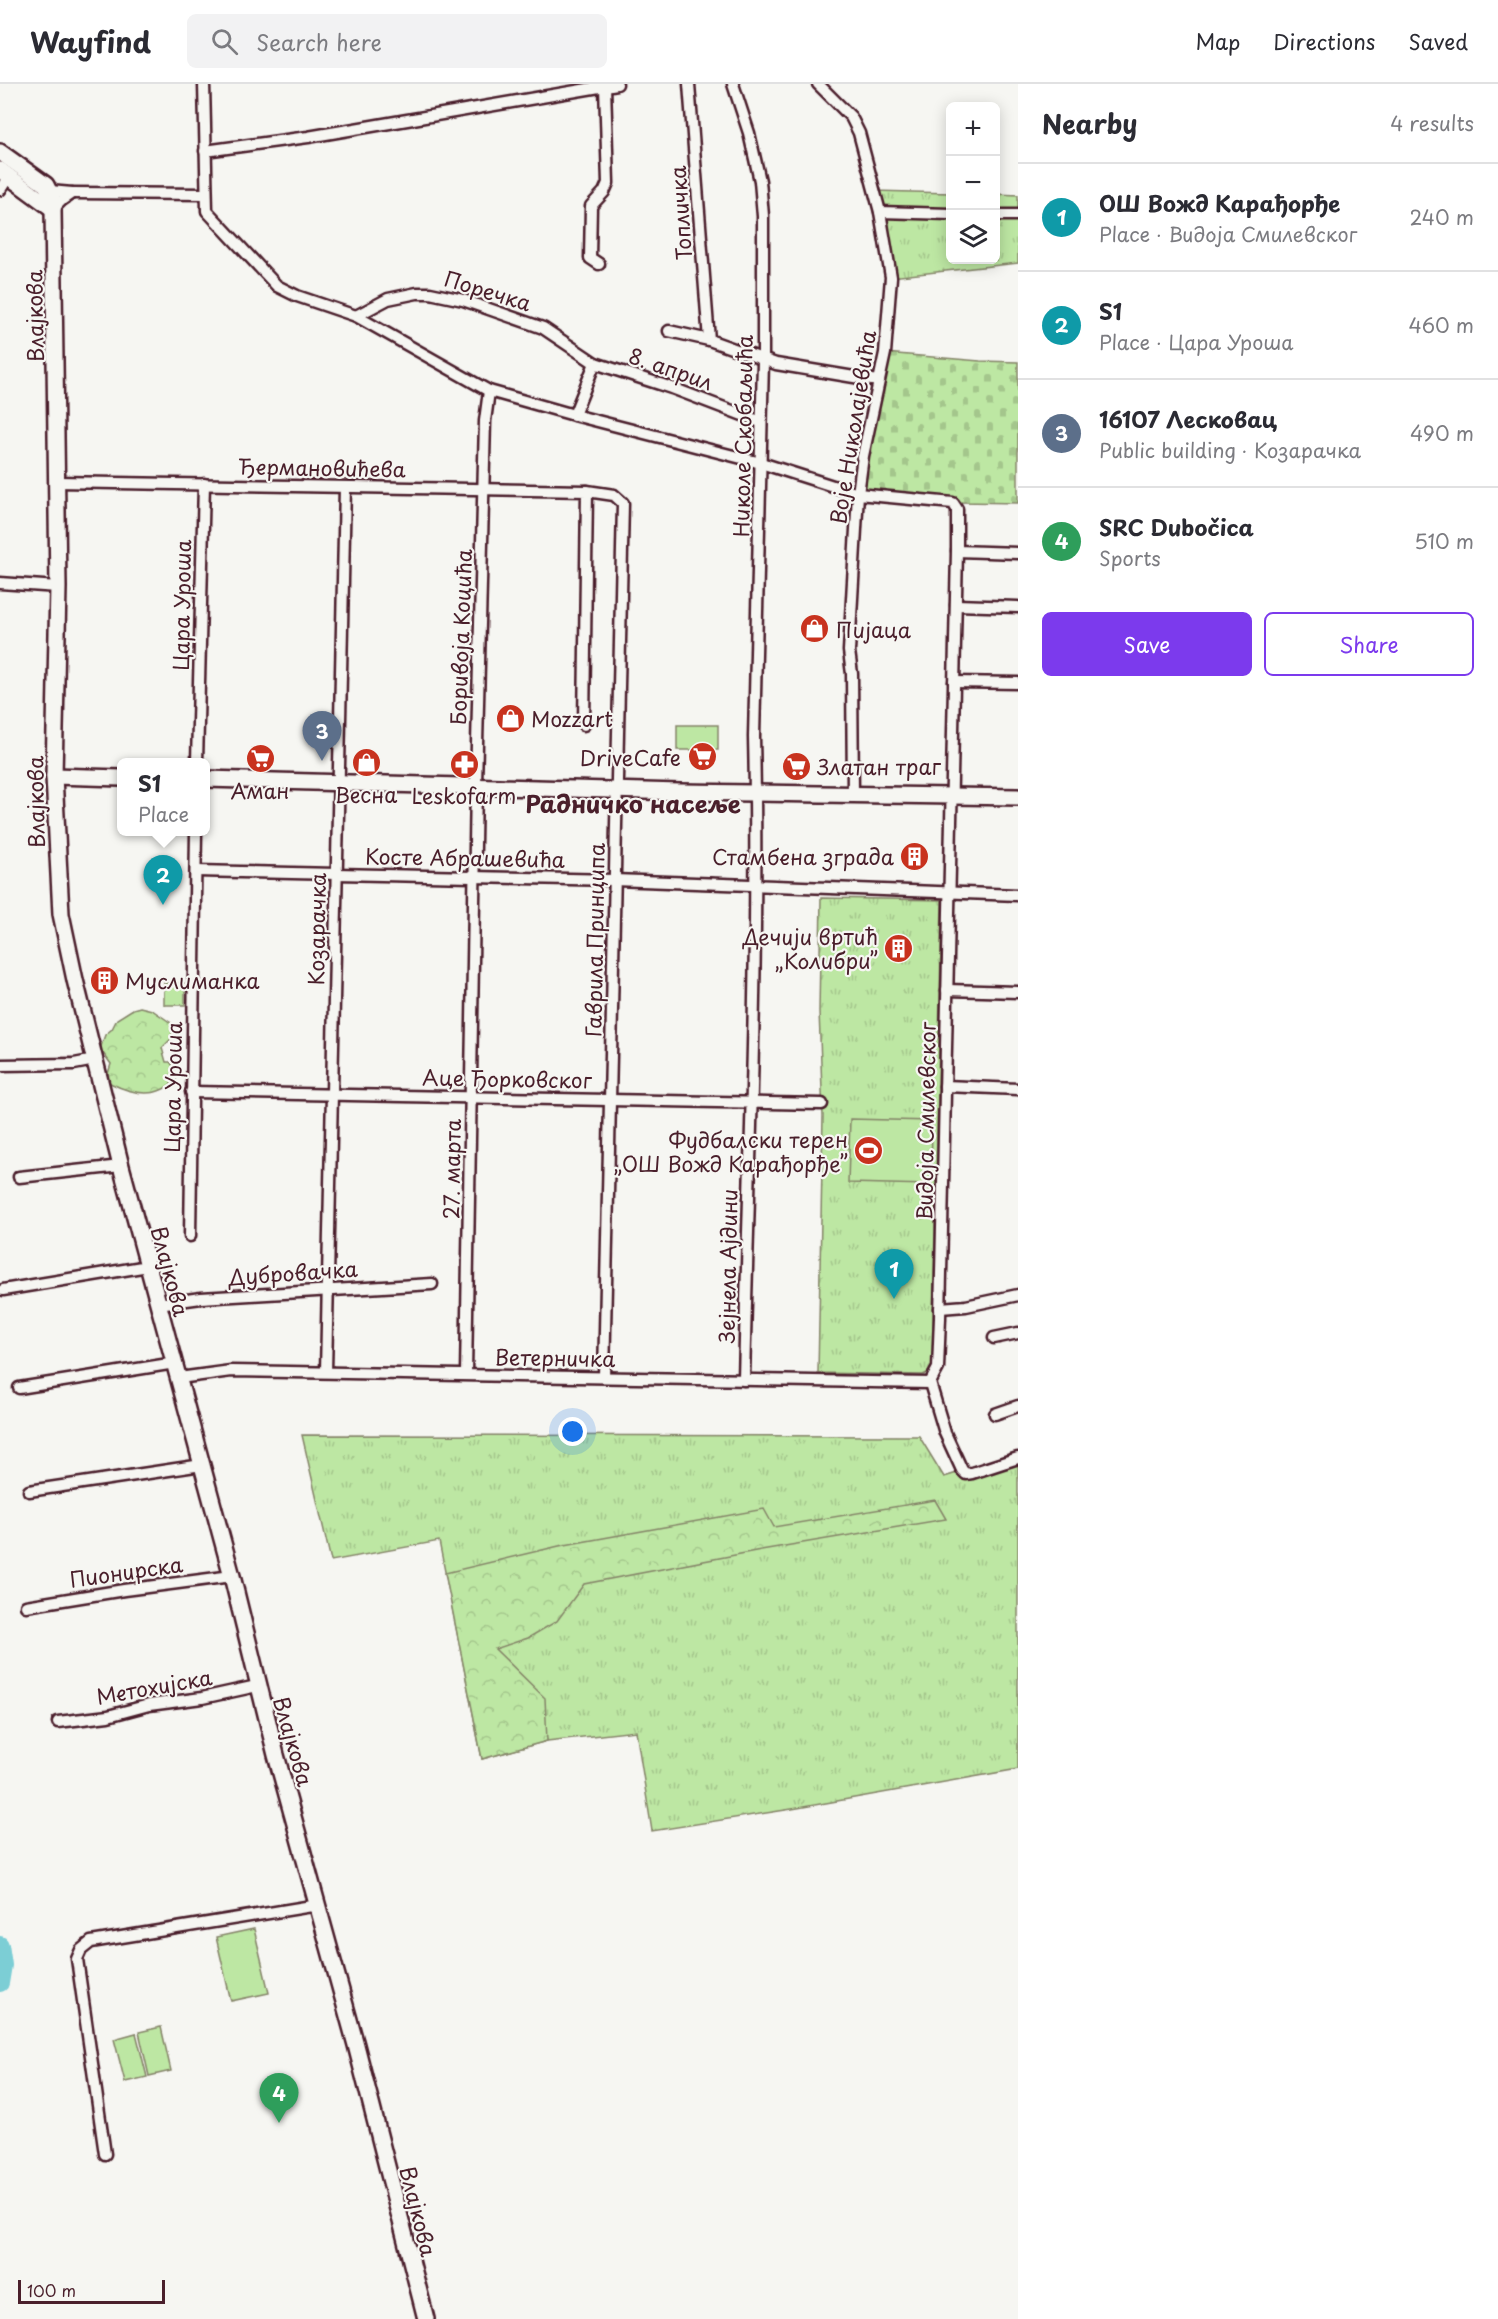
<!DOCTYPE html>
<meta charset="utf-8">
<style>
:root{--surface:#fff;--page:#f2f2f3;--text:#2b2b33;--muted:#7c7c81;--line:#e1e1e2;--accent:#7c3aed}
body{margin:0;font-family:"Playpen Sans",sans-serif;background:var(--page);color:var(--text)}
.controls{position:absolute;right:18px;top:18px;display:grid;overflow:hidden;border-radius:9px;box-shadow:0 3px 15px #0003}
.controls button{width:54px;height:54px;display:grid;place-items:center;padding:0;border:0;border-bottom:2px solid var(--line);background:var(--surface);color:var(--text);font:30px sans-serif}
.scale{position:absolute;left:18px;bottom:15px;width:147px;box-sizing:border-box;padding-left:6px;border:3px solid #4a1f2b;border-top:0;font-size:16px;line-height:21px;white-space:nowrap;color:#4a1f2b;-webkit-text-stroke:4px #f6f6f2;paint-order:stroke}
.you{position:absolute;left:573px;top:1348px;width:21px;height:21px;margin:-15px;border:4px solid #fff;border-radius:50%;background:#1a73e8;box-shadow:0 0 0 9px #1a73e833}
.badge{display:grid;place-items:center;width:39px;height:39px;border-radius:50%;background:var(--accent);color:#fff;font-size:20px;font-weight:700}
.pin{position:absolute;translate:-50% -50px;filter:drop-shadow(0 2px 3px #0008)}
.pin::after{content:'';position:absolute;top:32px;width:21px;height:18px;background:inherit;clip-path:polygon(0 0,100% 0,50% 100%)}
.popup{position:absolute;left:117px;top:674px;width:93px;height:78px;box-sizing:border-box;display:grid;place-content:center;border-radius:9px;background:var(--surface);filter:drop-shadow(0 2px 4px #0005);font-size:20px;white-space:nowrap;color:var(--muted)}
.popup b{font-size:22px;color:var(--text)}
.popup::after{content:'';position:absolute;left:50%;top:100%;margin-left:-12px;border:12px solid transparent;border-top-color:var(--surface)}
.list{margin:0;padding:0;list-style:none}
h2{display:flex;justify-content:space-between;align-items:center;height:78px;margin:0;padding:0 24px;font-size:26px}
h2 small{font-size:20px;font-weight:400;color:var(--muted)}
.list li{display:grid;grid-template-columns:39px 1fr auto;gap:18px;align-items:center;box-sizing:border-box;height:108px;padding:0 24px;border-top:2px solid var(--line)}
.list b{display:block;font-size:22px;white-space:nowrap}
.list p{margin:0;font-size:20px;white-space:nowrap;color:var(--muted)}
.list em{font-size:20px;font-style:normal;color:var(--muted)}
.actions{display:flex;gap:12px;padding:18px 24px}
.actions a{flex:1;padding:14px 0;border:2px solid var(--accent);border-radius:9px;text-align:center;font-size:21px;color:var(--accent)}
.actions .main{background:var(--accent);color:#fff}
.icon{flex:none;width:33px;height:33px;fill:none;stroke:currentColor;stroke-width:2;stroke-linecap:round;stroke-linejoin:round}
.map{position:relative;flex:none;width:1018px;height:2235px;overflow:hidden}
header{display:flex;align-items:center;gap:36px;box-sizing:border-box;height:84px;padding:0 30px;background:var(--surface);border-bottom:2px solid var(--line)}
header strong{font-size:28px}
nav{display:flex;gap:33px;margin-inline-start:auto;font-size:21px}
.search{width:420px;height:54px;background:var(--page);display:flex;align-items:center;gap:15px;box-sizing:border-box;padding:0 21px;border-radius:9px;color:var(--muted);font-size:22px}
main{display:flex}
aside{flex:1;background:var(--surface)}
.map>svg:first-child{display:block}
</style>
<header>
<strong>Wayfind</strong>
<div class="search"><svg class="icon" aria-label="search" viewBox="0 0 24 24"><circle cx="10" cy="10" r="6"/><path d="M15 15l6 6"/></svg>Search here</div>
<nav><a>Map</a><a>Directions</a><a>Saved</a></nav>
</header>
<main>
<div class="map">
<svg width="1018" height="2235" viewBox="0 0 1018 2235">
<defs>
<pattern id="grass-tufts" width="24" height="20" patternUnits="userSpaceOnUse" patternTransform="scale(1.5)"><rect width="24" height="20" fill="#bde7a3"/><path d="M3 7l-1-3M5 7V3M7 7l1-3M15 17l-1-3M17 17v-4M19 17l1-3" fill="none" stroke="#a4c68c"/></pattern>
<pattern id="forest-crowns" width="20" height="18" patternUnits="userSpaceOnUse" patternTransform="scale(1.5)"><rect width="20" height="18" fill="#bde7a3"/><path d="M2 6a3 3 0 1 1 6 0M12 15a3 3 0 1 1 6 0" fill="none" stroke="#a4c68c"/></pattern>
<pattern id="cemetery-stones" width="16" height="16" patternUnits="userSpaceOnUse" patternTransform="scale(1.5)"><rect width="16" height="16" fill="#bde7a3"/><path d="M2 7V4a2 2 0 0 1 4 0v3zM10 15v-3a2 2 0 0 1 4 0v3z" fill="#a4c68c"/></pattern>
</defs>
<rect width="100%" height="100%" fill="#f6f6f2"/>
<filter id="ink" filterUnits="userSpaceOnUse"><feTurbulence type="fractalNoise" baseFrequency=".0167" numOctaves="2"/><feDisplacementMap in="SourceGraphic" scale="12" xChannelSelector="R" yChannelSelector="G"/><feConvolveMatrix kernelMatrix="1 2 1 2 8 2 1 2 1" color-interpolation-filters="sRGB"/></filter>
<g filter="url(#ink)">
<g fill="url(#grass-tufts)" stroke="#848367" stroke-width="1.5">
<path d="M874,107L950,109V176H996V110L1018,111V179L891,193Z"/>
<path d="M821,814L942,816L932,1282L927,1289L923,1291L818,1289L823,1032L819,927Z"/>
<path d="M302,1351L919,1352L944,1393L1018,1370V1685L792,1725L652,1747L636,1647L547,1657L482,1675L439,1457L331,1477Z"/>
</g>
<g fill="url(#forest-crowns)" stroke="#848367" stroke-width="1.5">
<path d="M140,923L152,926L174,941L171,955L162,964L166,978H170L174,983L176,995C158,1016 132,1010 110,999L107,993L111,980L100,965L105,951L112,945L117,935L133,925Z"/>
<path d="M935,1416L946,1435L761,1466L584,1500L557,1537L528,1554L495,1565L545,1614L547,1657L482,1675L445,1489L559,1462L764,1425L774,1443Z"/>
</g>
<path fill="url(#cemetery-stones)" stroke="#848367" stroke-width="1.5" d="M885,269L980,277L1018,278V419L961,418L858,410Z"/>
<g fill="#bde7a3" stroke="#848367" stroke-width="1.5">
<rect x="677" y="641" width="41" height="25"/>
<rect x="164" y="899" width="21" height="22"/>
<path d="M850,1035L932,1037L931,1101L848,1099Z"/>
<path d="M254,1845L269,1909L231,1917L216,1853Z"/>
<path d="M161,1943L171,1987L149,1992L139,1948Z"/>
<path d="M136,1949L147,1993L125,1998L114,1955Z"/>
</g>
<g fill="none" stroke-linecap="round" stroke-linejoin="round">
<path stroke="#7cced5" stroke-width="18" d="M0,1861L3,1881L0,1899"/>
<defs>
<g id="street">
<path d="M204,0L207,127L277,202L297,212L356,232L489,307L574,331L761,379L858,410L953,419L957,425V467L1018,469"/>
<path d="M689,0L709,256"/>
<path d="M733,0L749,49L760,97L763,132V277L754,653C759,867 749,1082 744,1296"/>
<path d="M818,0L851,33L859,49L880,128L891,193L885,269L863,372L858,410L849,567L852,590L853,710"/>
<path d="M205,67L308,53L617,0"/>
<path d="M0,106L9,92"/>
<path d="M50,107L72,109L62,116L53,125"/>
<path d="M72,109L206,110"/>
<path d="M880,128L950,130"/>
<path d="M996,131H1018"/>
<path d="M599,180L590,174L591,122L604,108L608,99L605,2"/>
<path d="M356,232L388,215L417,209H430L463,216L543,244L595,279L672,304L761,338"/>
<path d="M669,247L709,256L776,280L878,297"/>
<path d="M574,331L595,279"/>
<path d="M57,398L587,407L584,641"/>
<path d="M587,407L614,411L623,419L604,1293"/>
<path d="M0,499L58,503"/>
<path d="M956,521L1018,523"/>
<path d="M954,598L1018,599"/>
<path d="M197,678L204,400"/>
<path d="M196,787L614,796L1018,811"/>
<path d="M947,906L1018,908"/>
<path d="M0,981L74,980L95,976"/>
<path d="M945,1002L1018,1005"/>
<path d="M191,1008L822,1020"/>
<path d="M19,1093L121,1082"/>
<path d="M190,1152L196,748"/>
<path d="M3,1206L148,1182"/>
<path d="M158,1220L201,1214L432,1200"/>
<path d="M940,1224L966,1222L1018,1211"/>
<path d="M994,1254L1018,1249"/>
<path d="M326,1288L345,403"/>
<path d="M466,1290L476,701L485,337L489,307"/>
<path d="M179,1294L231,1287L930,1299"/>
<path d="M930,1299L938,1284L940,1234L957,467"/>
<path d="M930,1299L945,1349L962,1386L966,1390L972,1389L1018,1374"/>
<path d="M19,1304L175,1279"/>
<path d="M995,1330L1018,1322"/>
<path d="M29,1407L202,1381"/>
<path d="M26,1522L124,1506L232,1492"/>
<path d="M58,1638L108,1632L149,1621L202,1614L257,1602"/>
<path d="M105,2070L77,1875L81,1866L91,1858L318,1821"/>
</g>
<g id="secondary">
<path d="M0,68L46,101L52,113L53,125L58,503L54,692L61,830L75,896L121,1082L232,1492L276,1671L356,1961L426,2235"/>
<path d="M0,86L53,125"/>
<path d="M54,692L121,694"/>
<path d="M205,695L680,708L1018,713"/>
</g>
</defs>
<use href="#street" stroke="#4a1f2b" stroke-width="15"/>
<use href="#secondary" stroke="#4a1f2b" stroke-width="20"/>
<use href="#street" stroke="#f6f6f2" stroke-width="10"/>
<use href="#secondary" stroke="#f6f6f2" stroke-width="15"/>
</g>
</g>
<defs>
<symbol id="shop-disc" viewBox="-11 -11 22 22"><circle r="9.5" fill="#c8321e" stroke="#f6f6f2"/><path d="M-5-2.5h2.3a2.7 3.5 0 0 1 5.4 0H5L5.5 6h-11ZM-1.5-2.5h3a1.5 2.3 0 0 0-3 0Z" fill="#fff"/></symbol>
<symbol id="supermarket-disc" viewBox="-11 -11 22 22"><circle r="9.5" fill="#c8321e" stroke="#f6f6f2"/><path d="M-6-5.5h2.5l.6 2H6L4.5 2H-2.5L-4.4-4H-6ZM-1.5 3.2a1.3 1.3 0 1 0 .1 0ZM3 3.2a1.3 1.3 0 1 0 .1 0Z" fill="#fff"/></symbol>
<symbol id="pharmacy-disc" viewBox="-11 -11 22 22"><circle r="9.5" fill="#c8321e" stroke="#f6f6f2"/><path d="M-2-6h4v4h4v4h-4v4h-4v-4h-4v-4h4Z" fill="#fff"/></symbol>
<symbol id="building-disc" viewBox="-11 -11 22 22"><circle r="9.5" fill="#c8321e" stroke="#f6f6f2"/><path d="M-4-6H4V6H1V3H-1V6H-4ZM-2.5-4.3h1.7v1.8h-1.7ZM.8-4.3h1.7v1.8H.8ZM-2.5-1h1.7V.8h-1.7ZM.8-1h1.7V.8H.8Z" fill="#fff"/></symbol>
<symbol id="stadium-disc" viewBox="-11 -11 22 22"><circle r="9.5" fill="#c8321e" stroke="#f6f6f2"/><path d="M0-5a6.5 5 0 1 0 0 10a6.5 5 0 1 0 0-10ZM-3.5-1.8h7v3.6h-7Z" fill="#fff"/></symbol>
</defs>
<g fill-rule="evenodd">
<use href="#shop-disc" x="798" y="528" width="33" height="33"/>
<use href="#shop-disc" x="494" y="618" width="33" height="33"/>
<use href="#supermarket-disc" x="686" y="656" width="33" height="33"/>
<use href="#supermarket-disc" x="244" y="658" width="33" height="33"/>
<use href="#shop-disc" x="350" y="662" width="33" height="33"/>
<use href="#pharmacy-disc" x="448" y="664" width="33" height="33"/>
<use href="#supermarket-disc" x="780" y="666" width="33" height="33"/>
<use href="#building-disc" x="898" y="756" width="33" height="33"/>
<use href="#building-disc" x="882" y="848" width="33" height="33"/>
<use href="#building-disc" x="88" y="880" width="33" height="33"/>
<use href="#stadium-disc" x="852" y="1050" width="33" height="33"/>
</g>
<g text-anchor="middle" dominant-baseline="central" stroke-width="4.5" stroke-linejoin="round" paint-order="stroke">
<g font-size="21" fill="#4a1f2b" stroke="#f6f6f2">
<text transform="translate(680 129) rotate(-94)">Топличка</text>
<text transform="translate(488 206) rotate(17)">Поречка</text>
<text transform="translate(34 232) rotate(-91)">Влајкова</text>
<text transform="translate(671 284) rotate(19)">8. април</text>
<text transform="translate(852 343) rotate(-81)">Воје Николајевића</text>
<text transform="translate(742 352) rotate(-89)">Николе Скобаљића</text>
<text transform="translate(322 383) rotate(1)">Ђермановићева</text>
<text transform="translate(181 521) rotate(-89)">Цара Уроша</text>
<text transform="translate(460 553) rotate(-88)">Боривоја Коцића</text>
<text transform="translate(35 718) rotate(-91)">Влајкова</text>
<text transform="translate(465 773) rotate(1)">Косте Абрашевића</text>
<text transform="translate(316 845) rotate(-89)">Козарачка</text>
<text transform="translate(594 856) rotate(-89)">Гаврила Принципа</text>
<text transform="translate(507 994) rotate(1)">Аце Ђорковског</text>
<text transform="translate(172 1003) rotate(-89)">Цара Уроша</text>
<text transform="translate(925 1037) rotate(-89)">Видоја Смилевског</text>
<text transform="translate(451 1085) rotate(-89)">27. марта</text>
<text transform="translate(727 1182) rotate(-89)">Зејнела Ајдини</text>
<text transform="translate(171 1187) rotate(75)">Влајкова</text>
<text transform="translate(293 1188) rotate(-4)">Дубровачка</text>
<text transform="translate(555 1273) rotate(1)">Ветерничка</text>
<text transform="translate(126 1487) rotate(-8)">Пионирска</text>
<text transform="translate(154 1602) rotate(-10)">Метохијска</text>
<text transform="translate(294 1657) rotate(74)">Влајкова</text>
<text transform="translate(419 2127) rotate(76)">Влајкова</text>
</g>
<g font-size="21" fill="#4a1f2b" stroke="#f6f6f2" text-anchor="start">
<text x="836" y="545">Пијаца</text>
<text x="531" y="634">Mozzart</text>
<text x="681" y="673" text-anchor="end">DriveCafe</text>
<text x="817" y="682">Златан траг</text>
<text x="260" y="706" text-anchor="middle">Аман</text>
<text x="366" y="710" text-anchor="middle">Весна</text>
<text x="464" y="711" text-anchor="middle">Leskofarm</text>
<text x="894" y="772" text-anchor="end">Стамбена зграда</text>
<text x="878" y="852" text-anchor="end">Дечији вртић<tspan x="878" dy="24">„Колибри”</tspan></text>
<text x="125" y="896">Муслиманка</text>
<text x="848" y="1055" text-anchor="end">Фудбалски терен<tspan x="848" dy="24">„ОШ Вожд Карађорђе”</tspan></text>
</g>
<g font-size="24" font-weight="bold" fill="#4a1f2b" stroke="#f6f6f2">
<text x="633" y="719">Радничко насеље</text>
</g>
</g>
</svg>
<div class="controls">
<button>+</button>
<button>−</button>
<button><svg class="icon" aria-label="layers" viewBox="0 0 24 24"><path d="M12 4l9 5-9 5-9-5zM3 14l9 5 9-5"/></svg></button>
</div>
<div class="scale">100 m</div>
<div class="you"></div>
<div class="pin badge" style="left:894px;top:1215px;background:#0f9aa8">1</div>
<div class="pin badge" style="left:163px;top:821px;background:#0f9aa8">2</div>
<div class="popup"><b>S1</b>Place</div>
<div class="pin badge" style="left:322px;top:677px;background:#5c6f8a">3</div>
<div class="pin badge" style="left:279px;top:2039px;background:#2e9e5b">4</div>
</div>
<aside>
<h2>Nearby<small>4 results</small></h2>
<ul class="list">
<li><span class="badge" style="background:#0f9aa8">1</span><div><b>ОШ Вожд Карађорђе</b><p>Place · Видоја Смилевског</p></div><em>240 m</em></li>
<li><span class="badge" style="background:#0f9aa8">2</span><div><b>S1</b><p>Place · Цара Уроша</p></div><em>460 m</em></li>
<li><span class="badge" style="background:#5c6f8a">3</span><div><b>16107 Лесковац</b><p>Public building · Козарачка</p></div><em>490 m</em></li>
<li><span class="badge" style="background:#2e9e5b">4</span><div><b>SRC Dubočica</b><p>Sports</p></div><em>510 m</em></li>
</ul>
<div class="actions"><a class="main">Save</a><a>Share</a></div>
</aside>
</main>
